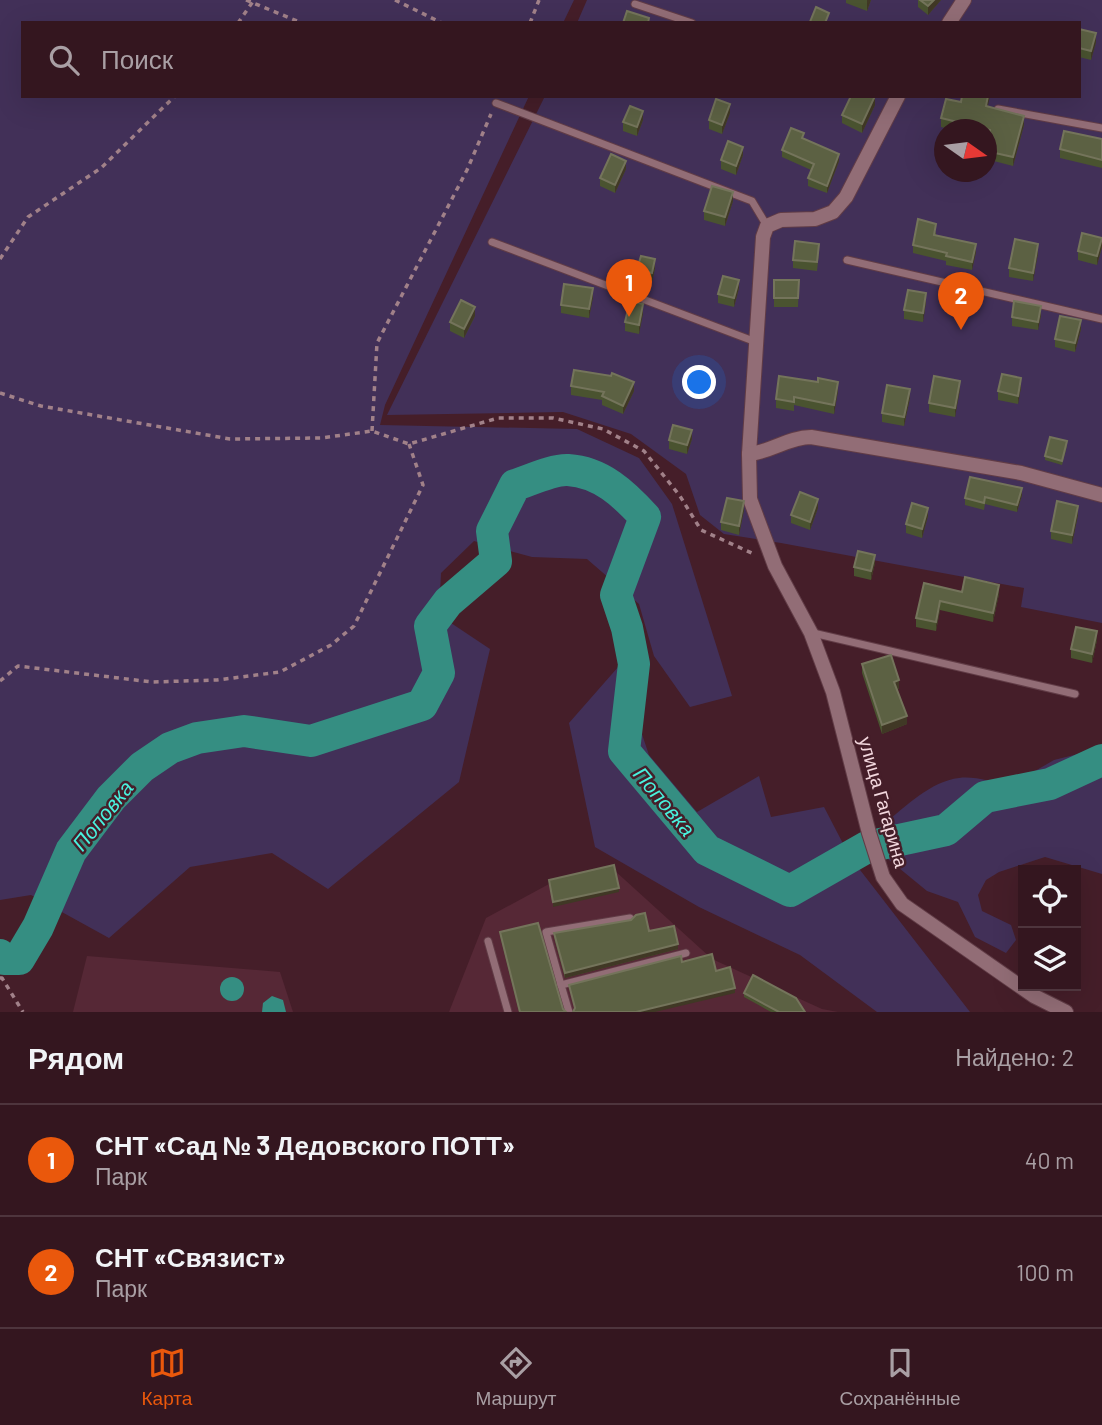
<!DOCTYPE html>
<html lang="ru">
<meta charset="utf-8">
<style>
:root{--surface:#34161f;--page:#3c1f28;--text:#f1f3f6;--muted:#a99fa4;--line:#4e353d;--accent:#ea580c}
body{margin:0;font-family:Barlow,sans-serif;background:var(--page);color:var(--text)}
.controls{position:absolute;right:21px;bottom:21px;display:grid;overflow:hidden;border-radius:0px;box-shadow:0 7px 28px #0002}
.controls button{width:63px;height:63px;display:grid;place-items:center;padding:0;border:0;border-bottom:2px solid var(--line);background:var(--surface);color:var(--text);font:35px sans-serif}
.compass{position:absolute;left:934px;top:119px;width:63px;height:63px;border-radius:50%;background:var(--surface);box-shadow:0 7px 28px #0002;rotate:104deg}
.you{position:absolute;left:700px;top:383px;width:24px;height:24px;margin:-18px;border:5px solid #fff;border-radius:50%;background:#1a73e8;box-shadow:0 0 0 10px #1a73e833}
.badge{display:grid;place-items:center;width:46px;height:46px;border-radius:50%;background:var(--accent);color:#fff;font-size:23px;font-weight:700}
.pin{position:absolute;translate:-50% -58px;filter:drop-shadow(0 2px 4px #0008)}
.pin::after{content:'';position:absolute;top:37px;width:24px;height:21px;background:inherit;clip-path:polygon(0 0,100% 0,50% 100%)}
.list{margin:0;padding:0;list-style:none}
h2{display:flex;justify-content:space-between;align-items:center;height:91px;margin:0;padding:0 28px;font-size:30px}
h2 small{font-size:23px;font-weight:400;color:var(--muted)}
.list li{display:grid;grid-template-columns:46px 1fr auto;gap:21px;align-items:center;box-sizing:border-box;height:112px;padding:0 28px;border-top:2px solid var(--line)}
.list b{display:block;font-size:26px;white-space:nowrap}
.list p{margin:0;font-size:23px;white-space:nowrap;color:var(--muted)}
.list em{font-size:23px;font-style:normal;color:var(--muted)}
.icon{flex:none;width:38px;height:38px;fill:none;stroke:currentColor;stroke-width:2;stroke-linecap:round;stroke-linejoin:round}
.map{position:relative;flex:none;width:1102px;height:1012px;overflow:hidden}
.search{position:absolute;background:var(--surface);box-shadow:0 7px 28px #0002;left:21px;right:21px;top:21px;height:77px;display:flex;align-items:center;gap:18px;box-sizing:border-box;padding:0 24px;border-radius:0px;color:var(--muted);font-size:26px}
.sheet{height:315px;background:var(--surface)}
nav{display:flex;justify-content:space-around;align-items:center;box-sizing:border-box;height:98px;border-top:2px solid var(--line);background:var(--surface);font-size:19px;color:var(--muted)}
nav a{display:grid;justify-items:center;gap:4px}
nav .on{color:var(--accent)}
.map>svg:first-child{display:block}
</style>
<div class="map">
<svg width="1102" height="1012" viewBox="0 0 1102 1012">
<rect width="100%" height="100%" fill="#451e29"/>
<g fill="#562836">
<path d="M614,870L712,959L822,1009L838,1012H449L486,918L549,884Z"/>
<path d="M87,956L280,972L293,1012H73Z"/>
</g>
<g fill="#423058" fill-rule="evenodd">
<path d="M0,0H574L563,23H23V96H529L385,405L380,425L577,429L639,458L672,504L732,696L690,707L654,656L639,604L587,559L532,557L474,541L441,573L439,615L490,649L459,782L328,889L272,853L190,867L109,938L31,895L0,900Z"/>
<path d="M587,0H1102V623L1021,607L1024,588L781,543L724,534L700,515L686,474L631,434L563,412L387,415L545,96H1079V23H577ZM944,130H986V172H944Z"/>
<path d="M619,666L649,755L697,812L759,776L771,817L824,807L850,857L970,1012H877L800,955L699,907L595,847L569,723Z"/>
<path d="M1102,748V874L1045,857L999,872L986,880L978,895L982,911L1011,925L1016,940L1006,953L975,937L958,902L927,891L888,859L883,843L884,824C905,807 931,781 959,778C975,776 993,782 1009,786L1054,760Z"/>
</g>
<g fill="#358e82">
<circle cx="232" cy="989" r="12"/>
<path d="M272,996L283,1000L286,1012H262L263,1003Z"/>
</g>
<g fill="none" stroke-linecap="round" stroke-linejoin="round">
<path stroke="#358e82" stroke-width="32" d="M0,955L4,959H19L38,927L71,851L111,798L142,767L170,748L197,738L244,731L311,741L422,705L439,673L430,626L448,602L496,561L492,531L515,485C528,481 554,469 568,470C601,472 624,494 645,517L616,595L627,628L634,664L624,751L707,850L790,891L867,847L946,830L985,797L1050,784L1102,760"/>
<defs>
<g id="service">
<path d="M635,4L692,23"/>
<path d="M496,103L752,201L767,226"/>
<path d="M998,109L1102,128"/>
<path d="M492,242L756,342"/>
<path d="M847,260L1102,319"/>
<path d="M813,633L1075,694"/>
<path d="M488,941L508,1012"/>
<path d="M561,985L546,932L630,918"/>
<path d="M569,1012L561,985L686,953"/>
</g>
<g id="minor">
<path d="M949,23L964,0"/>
<path d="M898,96L846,197L833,212L815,219L781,220L767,226L763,237L749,454L750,499L775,566L811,633L833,692L869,833L883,877L902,904L1034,996L1066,1012"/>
<path d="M749,454C771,452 789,437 811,437L1021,473L1102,495"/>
</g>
</defs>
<use href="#service" stroke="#613c46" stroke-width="9"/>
<use href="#minor" stroke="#613c46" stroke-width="16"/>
<g stroke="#a18189" stroke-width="3.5" stroke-dasharray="5 5" stroke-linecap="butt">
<path d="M246,0L302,23"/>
<path d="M395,0L442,23"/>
<path d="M238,23L254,0"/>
<path d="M530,23L539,0"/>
<path d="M0,259L28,217L101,168L175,96"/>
<path d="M0,393L41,406L230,439L321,438L372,431L409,444L498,418H553L603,429L644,451L680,496L701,530L754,554"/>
<path d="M372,431L377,343L467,170L491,114"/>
<path d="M0,681L18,666L152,682L217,680L280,672L331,645L354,626L423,485L409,444"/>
<path d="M0,978H2L23,1012"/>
</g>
<use href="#service" stroke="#926d76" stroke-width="7"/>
<use href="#minor" stroke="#926d76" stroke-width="14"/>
</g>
<g fill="#4a5330">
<path d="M846,0H871L867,11L846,3Z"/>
<path d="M918,0H941L928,15L918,7Z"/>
<path d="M1079,29L1096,42L1091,60L1079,57Z"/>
<path d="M961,102L988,107L1024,125L1013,166L986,159V145L988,138H986V130H953L941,127V118Z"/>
<path d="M875,105L862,133L842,123V115Z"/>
<path d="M730,113L722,134L709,129V120Z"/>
<path d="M643,120L637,136L623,131V122Z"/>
<path d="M804,139L839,161L827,193L808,186V178L811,170L782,157V150Z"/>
<path d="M1102,139V168L1060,158V149Z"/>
<path d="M743,155L736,175L721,169V160Z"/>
<path d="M626,169L615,193L600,186V178Z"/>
<path d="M733,201L725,226L704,220V211Z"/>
<path d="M936,232V235L976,252L972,270L946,265V261L913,253V245Z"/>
<path d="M1102,247L1097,265L1078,260V251Z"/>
<path d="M819,252L817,271L793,268V260Z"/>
<path d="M1038,253L1033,281L1009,277V268Z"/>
<path d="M655,268L652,282L637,278V269Z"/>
<path d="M774,280H799L798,307H774Z"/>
<path d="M739,288L734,307L718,303V294Z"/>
<path d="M593,297L589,318L561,313V305Z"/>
<path d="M926,302L923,322L904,319V310Z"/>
<path d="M643,313L639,334L625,331V322Z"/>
<path d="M1041,315L1038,330L1012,326V317Z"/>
<path d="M475,316L464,338L450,331V322Z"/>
<path d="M1081,329L1075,352L1055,347V339Z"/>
<path d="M571,386L634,391L623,414L602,405V400L571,395Z"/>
<path d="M1021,387L1018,404L998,400V391Z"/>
<path d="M960,389L955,417L929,412V403Z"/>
<path d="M838,391L834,414L794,405V411L776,408V399Z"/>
<path d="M910,398L904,426L882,422V413Z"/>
<path d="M692,439L687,454L669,449V440Z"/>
<path d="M1067,446L1062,465L1045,460V456Z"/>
<path d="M1022,495L1017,512L985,504L984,510L965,505V498Z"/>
<path d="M818,508L810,530L791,523V515Z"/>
<path d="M744,510L739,535L721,530V522Z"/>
<path d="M1078,515L1072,544L1051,539V531Z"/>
<path d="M928,516L922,538L906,533V524Z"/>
<path d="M875,563L871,580L854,576V567Z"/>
<path d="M924,583L962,592L999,594L993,622L940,610L936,631L916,627V618Z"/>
<path d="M1097,640L1092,663L1071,658V649Z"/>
<path d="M862,664L899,689H897L907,724L882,734L862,673Z"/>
<path d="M649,931L678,949L565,978L554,937V933Z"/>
<path d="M500,932L563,1009L566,1012H519L500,936Z"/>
<path d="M744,993L805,1012H771L744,997Z"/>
</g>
<g fill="#403825">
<path d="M867,0H871L867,11Z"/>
<path d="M934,0H941L928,15V6Z"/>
<path d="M1096,33V42L1091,60V51Z"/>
<path d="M875,96V105L862,133V124Z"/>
<path d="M988,96H990L986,115V106Z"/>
<path d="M730,104V113L722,134V125Z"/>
<path d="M643,111V120L637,136V127Z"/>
<path d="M1024,116V125L1013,166V157Z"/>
<path d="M743,147V155L736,175V166Z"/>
<path d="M839,154V161L827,193V186Z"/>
<path d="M626,161V169L615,193V185Z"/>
<path d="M733,192V201L725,226V217Z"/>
<path d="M1102,238V247L1097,265V256Z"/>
<path d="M976,244V252L972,270V262Z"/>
<path d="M1038,244V253L1033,281V273Z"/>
<path d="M655,259V268L652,282V273Z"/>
<path d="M739,280V288L734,307V298Z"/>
<path d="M593,288V297L589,318V309Z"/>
<path d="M926,293V302L923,322V313Z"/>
<path d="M643,304V313L639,334V325Z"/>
<path d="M1041,306V315L1038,330V322Z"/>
<path d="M475,307V316L464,338V329Z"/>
<path d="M1081,320V329L1075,352V343Z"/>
<path d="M1021,378V387L1018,404V396Z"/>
<path d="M960,381V389L955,417V408Z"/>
<path d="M634,382V391L623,414V406Z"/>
<path d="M838,382V391L834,414V405Z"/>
<path d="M910,389V398L904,426V417Z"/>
<path d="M692,430V439L687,454V445Z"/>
<path d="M1022,488V495L1017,512V505Z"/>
<path d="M818,499V508L810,530V522Z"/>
<path d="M744,501V510L739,535V526Z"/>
<path d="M1078,506V515L1072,544V535Z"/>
<path d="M928,508V516L922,538V529Z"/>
<path d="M875,555V563L871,580V571Z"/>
<path d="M999,585V594L993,622V613Z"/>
<path d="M940,601V610L936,631V622Z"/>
<path d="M1097,631V640L1092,663V654Z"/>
<path d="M899,680V689L894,690V682Z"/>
<path d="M907,716V724L882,734V725Z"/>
<path d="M619,888V892L553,907V902Z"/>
<path d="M678,944V949L565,978V973Z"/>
<path d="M735,988V993L655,1012H636Z"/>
</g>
<g fill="#5c6143" stroke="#74745b" stroke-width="2">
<path d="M920,0H934L928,6Z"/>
<path d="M816,7L829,13L825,23H813L810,22Z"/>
<path d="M627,11L649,18L648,23H623Z"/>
<path d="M1079,29L1096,33L1091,51L1079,48Z"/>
<path d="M851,96H875L862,124L842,115Z"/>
<path d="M962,96H988L986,106L1024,116L1013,157L986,151V145L990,130L941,118L946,99L961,102Z"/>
<path d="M716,99L730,104L722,125L709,120Z"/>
<path d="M630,106L643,111L637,127L623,122Z"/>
<path d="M791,128L804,133L802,138L839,154L827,186L808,178L814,164L782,150Z"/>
<path d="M1064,131L1102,139V160L1060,149Z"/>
<path d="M728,141L743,147L736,166L721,160Z"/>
<path d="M611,154L626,161L615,185L600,178Z"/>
<path d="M712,186L733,192L725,217L704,211Z"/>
<path d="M918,219L936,224L934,235L976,244L972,262L946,256L947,253L913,245Z"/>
<path d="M1082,233L1102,238L1097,256L1078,251Z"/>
<path d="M1015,239L1038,244L1033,273L1009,268Z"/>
<path d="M795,241L819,244L817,262L793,260Z"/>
<path d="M641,256L655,259L652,273L637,269Z"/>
<path d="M723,276L739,280L734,298L718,294Z"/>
<path d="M774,280H799L798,298H774Z"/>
<path d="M564,284L593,288L589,309L561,305Z"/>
<path d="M908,290L926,293L923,313L904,310Z"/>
<path d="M461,300L475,307L464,329L450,322Z"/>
<path d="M630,301L643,304L639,325L625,322Z"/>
<path d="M1014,301L1041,306L1038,322L1012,317Z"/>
<path d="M1060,316L1081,320L1075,343L1055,339Z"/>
<path d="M574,370L611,376L612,373L634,382L623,406L602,396L604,392L571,386Z"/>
<path d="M1002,374L1021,378L1018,396L998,391Z"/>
<path d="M779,376L818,382V378L838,382L834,405L794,397V402L776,399Z"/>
<path d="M934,376L960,381L955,408L929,403Z"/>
<path d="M887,385L910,389L904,417L882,413Z"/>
<path d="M673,425L692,430L687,445L669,440Z"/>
<path d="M1050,437L1067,441L1062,461L1045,456Z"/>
<path d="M970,477L1022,488L1017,505L985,497L984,503L965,498Z"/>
<path d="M800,492L818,499L810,522L791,515Z"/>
<path d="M727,498L744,501L739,526L721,522Z"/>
<path d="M1057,501L1078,506L1072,535L1051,531Z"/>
<path d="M912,503L928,508L922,529L906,524Z"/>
<path d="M858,551L875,555L871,571L854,567Z"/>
<path d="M965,577L999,585L993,613L940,601L936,622L916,618L924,583L962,592Z"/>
<path d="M1076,627L1097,631L1092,654L1071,649Z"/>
<path d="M891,655L899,680L894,682L907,716L882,725L862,664Z"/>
<path d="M614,865L619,888L553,902L549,880Z"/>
<path d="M645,913L649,931L674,926L678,944L565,973L554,933L631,920L636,915Z"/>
<path d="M538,923L563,1009L566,1012H520L500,932Z"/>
<path d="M712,954L716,971L730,967L735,988L636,1012H573L575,1008L569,985L681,956L682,962Z"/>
<path d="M753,975L796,998L805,1012H779L744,993Z"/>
</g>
<g text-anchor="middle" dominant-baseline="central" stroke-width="5" stroke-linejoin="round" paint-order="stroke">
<g font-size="19" fill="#f3d8de" stroke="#451e29">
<text transform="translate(884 802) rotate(74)">улица Гагарина</text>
</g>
<g font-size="21" font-style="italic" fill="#49f1dd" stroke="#451e29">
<text transform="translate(665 801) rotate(50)">Поповка</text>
<text transform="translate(102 815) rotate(-51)">Поповка</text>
</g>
</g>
</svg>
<div class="controls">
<button><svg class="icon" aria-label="locate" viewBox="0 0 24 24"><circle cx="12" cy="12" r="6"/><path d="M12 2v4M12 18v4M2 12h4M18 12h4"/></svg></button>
<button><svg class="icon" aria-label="layers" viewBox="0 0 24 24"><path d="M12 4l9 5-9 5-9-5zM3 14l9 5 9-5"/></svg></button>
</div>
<svg class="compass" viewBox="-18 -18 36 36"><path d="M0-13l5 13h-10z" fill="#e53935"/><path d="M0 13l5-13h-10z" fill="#a99fa4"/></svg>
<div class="you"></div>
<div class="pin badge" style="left:629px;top:317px">1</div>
<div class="pin badge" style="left:961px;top:330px">2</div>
<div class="search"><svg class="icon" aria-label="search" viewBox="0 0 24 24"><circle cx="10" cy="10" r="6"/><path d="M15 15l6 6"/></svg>Поиск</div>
</div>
<section class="sheet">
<h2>Рядом<small>Найдено: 2</small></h2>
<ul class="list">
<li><span class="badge">1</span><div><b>СНТ «Сад № 3 Дедовского ПОТТ»</b><p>Парк</p></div><em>40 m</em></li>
<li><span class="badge">2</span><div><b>СНТ «Связист»</b><p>Парк</p></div><em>100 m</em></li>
</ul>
</section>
<nav>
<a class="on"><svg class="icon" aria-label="map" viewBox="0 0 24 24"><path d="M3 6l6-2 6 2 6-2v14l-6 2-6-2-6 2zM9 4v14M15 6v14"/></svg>Карта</a>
<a><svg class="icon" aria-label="directions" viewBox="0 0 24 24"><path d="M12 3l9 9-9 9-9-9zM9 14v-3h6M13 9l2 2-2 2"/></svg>Маршрут</a>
<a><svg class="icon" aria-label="saved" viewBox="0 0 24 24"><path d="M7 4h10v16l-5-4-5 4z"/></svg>Сохранённые</a>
</nav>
